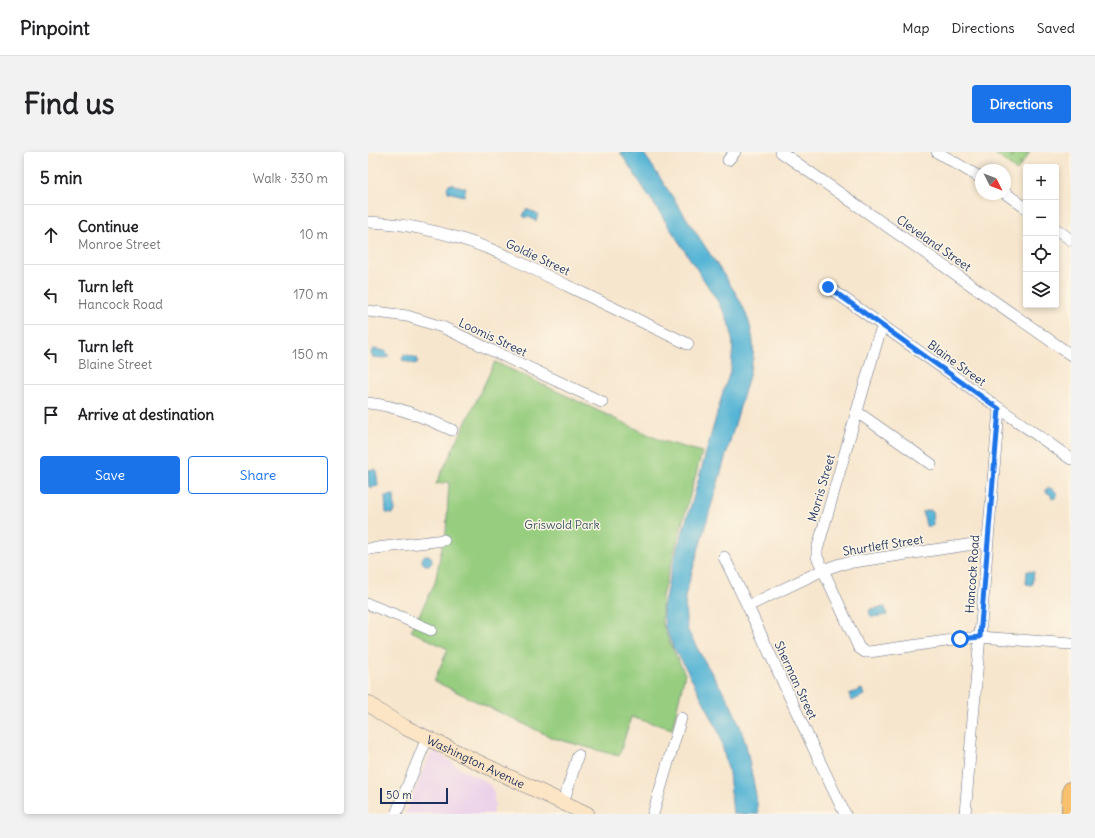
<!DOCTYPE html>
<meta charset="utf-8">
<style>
:root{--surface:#fff;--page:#f2f2f2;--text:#202124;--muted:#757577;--line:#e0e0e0;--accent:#1a73e8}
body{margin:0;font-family:Delius,sans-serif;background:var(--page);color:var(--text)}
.controls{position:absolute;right:12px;top:12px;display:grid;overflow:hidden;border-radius:4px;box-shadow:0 2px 6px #0003}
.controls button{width:36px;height:36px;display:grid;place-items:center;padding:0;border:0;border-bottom:1px solid var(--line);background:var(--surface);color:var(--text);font:20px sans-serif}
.compass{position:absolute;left:607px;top:12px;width:36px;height:36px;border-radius:50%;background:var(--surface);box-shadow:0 2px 6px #0003;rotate:132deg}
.scale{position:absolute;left:12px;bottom:10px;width:68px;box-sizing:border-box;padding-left:4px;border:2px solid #1b2f5e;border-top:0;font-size:11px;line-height:14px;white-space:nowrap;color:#1b2f5e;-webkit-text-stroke:3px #fcf5e5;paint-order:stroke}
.stop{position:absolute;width:12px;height:12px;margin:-9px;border:3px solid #1a73e8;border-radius:50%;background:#fff}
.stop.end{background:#1a73e8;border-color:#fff;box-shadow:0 1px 4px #0008}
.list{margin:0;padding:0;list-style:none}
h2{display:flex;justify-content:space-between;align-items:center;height:52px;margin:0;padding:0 16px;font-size:17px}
h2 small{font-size:13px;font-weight:400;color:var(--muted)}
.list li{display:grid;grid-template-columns:26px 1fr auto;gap:12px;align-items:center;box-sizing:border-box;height:60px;padding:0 16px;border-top:1px solid var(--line)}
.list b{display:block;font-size:15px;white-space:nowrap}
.list p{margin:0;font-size:13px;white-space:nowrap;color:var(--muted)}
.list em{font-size:13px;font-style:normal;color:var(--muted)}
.actions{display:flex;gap:8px;padding:12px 16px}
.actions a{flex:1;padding:9px 0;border:1px solid var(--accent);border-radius:4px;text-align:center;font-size:14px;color:var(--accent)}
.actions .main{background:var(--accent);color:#fff}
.icon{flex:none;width:22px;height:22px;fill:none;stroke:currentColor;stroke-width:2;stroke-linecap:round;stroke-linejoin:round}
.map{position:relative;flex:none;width:703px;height:662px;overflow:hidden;border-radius:4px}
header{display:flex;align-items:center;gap:24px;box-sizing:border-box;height:56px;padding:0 20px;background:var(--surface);border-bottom:1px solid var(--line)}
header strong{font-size:19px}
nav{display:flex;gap:22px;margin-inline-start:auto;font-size:14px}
.intro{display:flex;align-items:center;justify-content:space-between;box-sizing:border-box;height:96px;padding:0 24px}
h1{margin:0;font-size:28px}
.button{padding:10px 18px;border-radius:4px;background:var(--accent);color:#fff;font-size:14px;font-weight:700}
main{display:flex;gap:24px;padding:0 24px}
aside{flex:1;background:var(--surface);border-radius:4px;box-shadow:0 2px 6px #0003}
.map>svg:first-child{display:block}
</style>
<header>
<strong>Pinpoint</strong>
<nav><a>Map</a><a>Directions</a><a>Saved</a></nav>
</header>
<div class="intro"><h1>Find us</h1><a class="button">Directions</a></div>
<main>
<aside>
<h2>5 min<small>Walk · 330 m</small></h2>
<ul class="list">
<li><svg class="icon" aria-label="ahead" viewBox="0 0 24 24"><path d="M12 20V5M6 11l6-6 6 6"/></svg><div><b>Continue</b><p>Monroe Street</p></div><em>10 m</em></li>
<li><svg class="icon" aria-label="left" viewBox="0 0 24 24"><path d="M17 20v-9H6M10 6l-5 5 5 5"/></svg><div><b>Turn left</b><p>Hancock Road</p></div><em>170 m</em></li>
<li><svg class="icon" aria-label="left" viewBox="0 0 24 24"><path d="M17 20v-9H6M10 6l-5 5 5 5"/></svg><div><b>Turn left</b><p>Blaine Street</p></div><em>150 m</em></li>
<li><svg class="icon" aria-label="arrive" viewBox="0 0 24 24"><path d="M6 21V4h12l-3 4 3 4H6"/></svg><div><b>Arrive at destination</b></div></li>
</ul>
<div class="actions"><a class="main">Save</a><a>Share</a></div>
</aside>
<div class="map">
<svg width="703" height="662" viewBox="0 0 703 662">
<defs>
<pattern id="cemetery-stones" width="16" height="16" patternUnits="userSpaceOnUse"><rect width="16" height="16" fill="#97cd7f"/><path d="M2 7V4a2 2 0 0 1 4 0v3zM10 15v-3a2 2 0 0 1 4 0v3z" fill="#82b070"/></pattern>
</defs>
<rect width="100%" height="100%" fill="#fcf5e5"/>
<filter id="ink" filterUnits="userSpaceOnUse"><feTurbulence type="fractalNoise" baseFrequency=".025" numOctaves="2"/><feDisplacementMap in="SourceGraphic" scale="8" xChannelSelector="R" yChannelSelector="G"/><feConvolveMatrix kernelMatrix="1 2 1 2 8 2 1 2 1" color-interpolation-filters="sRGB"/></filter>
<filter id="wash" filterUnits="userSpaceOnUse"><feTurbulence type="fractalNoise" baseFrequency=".012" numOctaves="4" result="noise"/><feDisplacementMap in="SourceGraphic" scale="16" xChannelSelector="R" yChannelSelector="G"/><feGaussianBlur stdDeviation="0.9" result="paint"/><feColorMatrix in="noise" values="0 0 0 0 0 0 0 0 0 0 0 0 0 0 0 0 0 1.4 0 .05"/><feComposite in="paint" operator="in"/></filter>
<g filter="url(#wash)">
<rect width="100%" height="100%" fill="#f7e6ce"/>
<path fill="#ecd1ea" d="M66,600H69L92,616L114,627L122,633L125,638L126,643L127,654L124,662H37L61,604L64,601Z"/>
<path fill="url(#cemetery-stones)" stroke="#597e6e" d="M625,0H662L649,19Z"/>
<path fill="#97cd7f" stroke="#597e6e" d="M127,210L294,289L334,300L294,444V470L302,492L317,522L304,577L263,565L251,604L185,586L66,529L80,497L43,479L67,431L73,399L78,382L81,330L68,332Z"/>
<g fill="#57b5d5" stroke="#39729a">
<path d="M252,0H275L367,140C379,160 387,181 385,205C384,212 382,218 381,224L317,444L318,469L320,479L334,505L362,551L372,574L378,593L388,643L390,662H365L361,621L351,581L340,558L314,509L305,495L297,474L295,457L300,432L309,397L326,344L355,240L363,217L365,194L363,178L357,162L347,145Z"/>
<path d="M82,32L98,36L96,44L80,40V37H79L80,33L81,34Z"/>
<path d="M158,57L170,62L168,69L159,64L158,66L155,64Z"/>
<path d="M5,197L17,199L20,202V205L16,206L4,205L3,201Z"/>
<path d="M36,202L49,206V207L50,208L49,211H48L47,212L34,208Z"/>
<path d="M8,317L10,334L5,335H1L0,318Z"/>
<path d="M680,336C685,337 688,338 689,343L688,346H684L682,342L678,340V337Z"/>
<path d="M26,343L27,360L24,361V362H22V361H18L17,344Z"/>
<path d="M562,358L564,359L565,373C560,375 563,375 558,374L556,364H555L554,360Z"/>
<circle cx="59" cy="408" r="5"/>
<path d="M659,419L666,420L664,433L658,432Z"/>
<path d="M517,455L519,463L504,465L503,463H502L501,459H503L502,457Z"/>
<path d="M494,537L496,543L484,549L481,542Z"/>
</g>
</g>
<g filter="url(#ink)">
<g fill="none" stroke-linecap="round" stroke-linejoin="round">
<defs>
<g id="street">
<path d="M413,0L703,203"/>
<path d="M569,0L613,26"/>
<path d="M360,8L367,0"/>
<path d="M637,41L658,56"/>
<path d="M0,70C49,72 96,85 141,105C161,115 181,125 202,135C241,154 280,173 320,192"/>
<path d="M688,77L703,88"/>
<path d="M460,135L703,307"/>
<path d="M0,159L39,164L74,175L234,250"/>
<path d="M515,174L510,186L449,398V405L452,411L491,496L497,500H501L592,487L612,485L703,492"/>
<path d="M0,251C30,254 57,266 84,278"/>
<path d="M489,260L563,312"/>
<path d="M0,397L76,388"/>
<path d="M356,405C398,490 435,577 477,662"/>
<path d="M0,452L33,465L63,478"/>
<path d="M380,454L455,418L472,412L619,390"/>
<path d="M193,649L198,642L210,603"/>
<path d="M28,662L59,586"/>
<path d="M285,662L313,566"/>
<path d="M597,662L631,257"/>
</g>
<g id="secondary">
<path id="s1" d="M0,551L13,561L38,576L219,662"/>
</g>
<path id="primary" d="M702,662L703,638"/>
</defs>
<use href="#street" stroke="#686f85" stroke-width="12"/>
<use href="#secondary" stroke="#686f85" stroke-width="16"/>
<use href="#primary" stroke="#686f85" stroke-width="18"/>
<use href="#street" stroke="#fff" stroke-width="11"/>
<use href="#secondary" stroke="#fce5c4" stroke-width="15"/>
<use href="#primary" stroke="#f8bf6c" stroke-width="17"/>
</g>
</g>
<g fill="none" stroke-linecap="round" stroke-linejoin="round" filter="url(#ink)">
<path stroke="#1a73e8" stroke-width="5" d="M460,135L631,257L612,485L592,487"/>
</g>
<g text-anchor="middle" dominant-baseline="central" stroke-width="3" stroke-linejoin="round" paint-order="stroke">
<g font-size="12" fill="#1b2f5e" stroke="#fcf5e5">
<text transform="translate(566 91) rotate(35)">Cleveland Street</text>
<text transform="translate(170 105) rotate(25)">Goldie Street</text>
<text transform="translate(125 185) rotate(25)">Loomis Street</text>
<text transform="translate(589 211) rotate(36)">Blaine Street</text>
<text transform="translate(453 336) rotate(-74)">Morris Street</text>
<text transform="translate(515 393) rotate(-9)">Shurtleff Street</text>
<text transform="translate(604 422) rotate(-86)">Hancock Road</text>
<text transform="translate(428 528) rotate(65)">Sherman Street</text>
<text stroke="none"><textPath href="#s1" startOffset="123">Washington Avenue</textPath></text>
</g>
<g font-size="12" fill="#3a5666" stroke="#fcf5e5">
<text x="194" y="372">Griswold Park</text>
</g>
</g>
</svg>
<div class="controls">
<button>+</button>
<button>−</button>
<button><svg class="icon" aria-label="locate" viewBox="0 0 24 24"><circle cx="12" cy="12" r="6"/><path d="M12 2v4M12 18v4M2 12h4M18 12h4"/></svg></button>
<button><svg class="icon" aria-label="layers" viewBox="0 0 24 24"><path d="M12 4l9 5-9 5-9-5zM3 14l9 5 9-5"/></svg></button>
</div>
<svg class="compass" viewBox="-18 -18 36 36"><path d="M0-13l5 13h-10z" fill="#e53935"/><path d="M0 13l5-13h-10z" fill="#757577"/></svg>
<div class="scale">50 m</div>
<div class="stop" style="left:592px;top:487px"></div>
<div class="stop end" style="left:460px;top:135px"></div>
</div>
</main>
